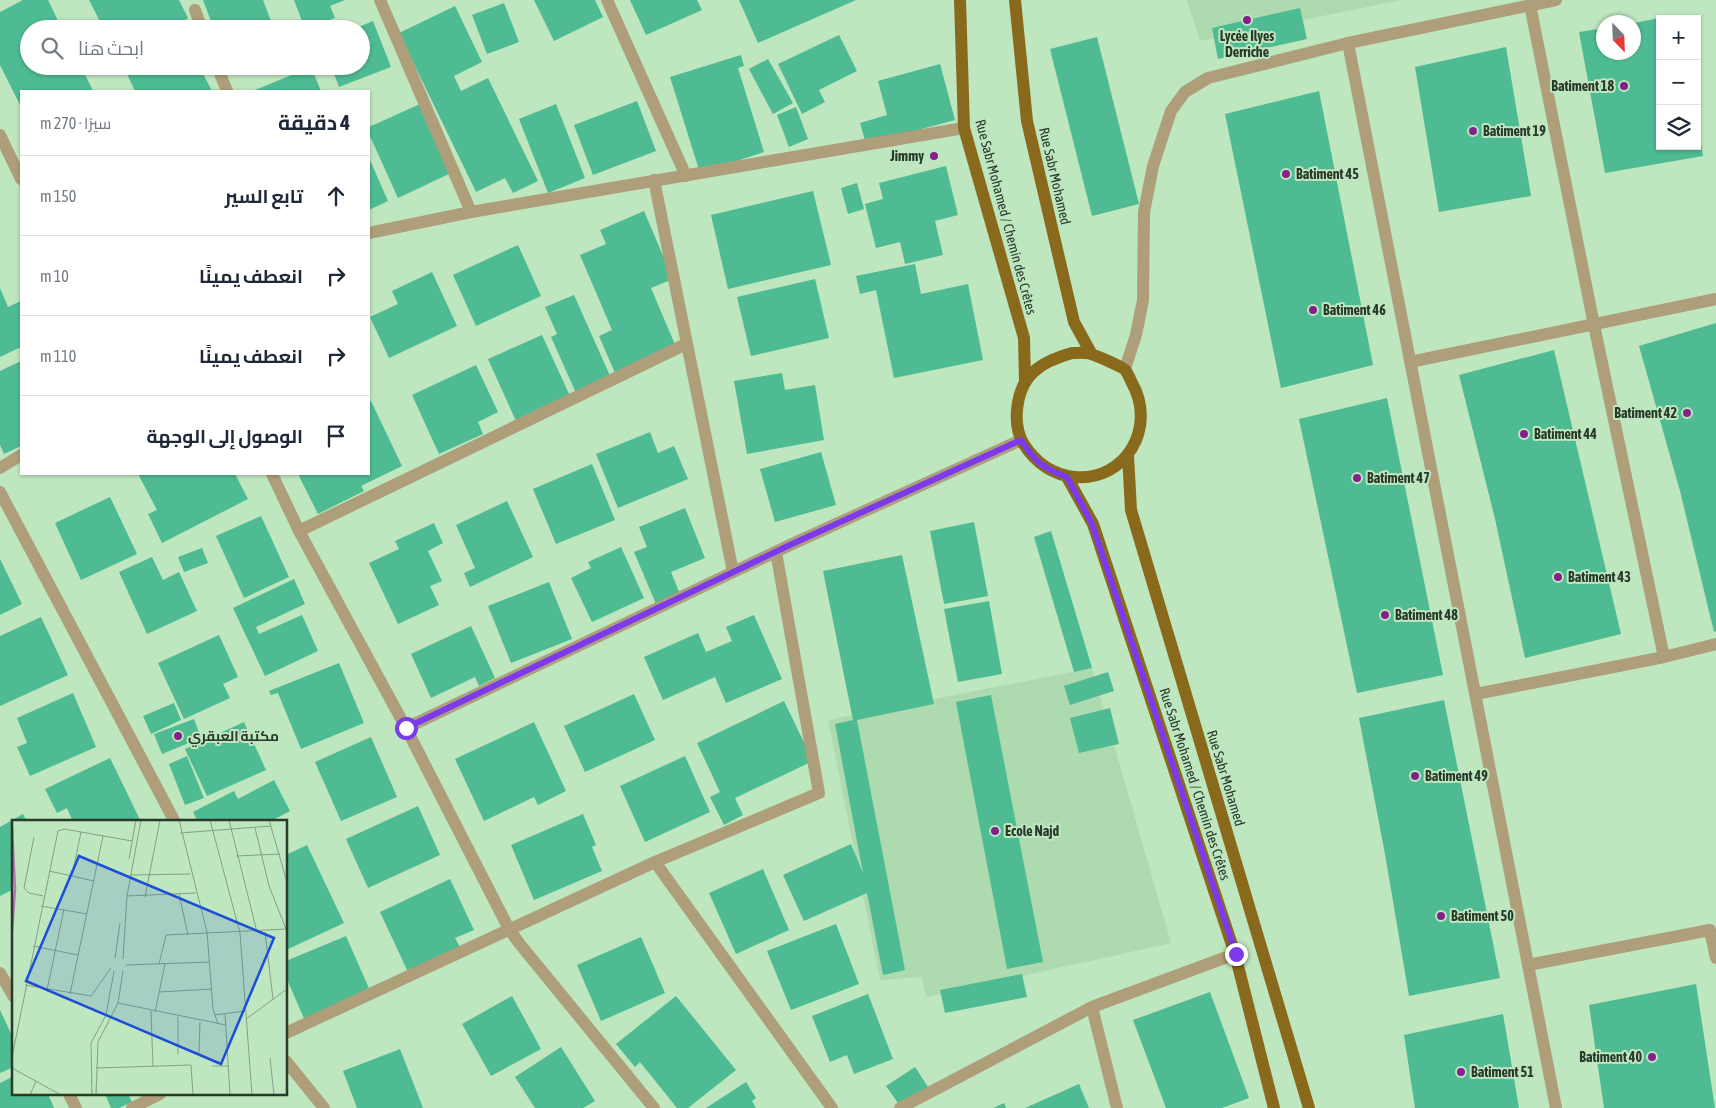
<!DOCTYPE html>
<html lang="ar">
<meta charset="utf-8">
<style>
:root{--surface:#fff;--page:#f2f2f3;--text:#1f2937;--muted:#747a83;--line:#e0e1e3}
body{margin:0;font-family:"Asap Condensed",Cairo,sans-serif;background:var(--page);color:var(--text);direction:rtl}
.controls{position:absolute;right:15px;top:15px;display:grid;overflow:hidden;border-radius:0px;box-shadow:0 1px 4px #0004}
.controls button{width:45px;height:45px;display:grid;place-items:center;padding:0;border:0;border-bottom:1px solid var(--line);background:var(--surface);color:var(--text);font:25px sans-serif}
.compass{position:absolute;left:1596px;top:15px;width:45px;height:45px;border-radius:50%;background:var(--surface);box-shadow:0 1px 4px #0004;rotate:157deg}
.stop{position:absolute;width:15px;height:15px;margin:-11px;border:4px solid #7c3aed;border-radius:50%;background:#fff}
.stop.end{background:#7c3aed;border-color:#fff;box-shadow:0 1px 5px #0008}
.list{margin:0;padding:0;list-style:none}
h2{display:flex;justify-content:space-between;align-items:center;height:65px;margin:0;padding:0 20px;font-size:21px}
h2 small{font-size:16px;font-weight:400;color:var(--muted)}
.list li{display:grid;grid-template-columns:32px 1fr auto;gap:15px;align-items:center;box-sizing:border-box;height:80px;padding:0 20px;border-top:1px solid var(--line)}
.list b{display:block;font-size:19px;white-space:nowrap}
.list em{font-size:16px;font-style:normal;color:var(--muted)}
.icon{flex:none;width:28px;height:28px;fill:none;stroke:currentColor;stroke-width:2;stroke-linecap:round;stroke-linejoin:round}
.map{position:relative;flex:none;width:1716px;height:1108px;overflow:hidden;direction:ltr}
.search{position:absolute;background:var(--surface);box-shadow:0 1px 4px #0004;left:20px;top:20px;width:350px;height:55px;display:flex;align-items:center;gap:12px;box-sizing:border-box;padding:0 18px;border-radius:28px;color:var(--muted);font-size:19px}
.panel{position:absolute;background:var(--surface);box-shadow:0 1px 4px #0004;left:20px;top:90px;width:350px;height:385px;border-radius:0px;direction:rtl}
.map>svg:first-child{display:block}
</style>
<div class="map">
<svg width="1716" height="1108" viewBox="0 0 1716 1108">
<rect width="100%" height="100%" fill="#bee6bf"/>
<g fill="#addbaf">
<path d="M1187,0H1401L1200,41Z"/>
<path d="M1092,668L1171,943L926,997L922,977L880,980L828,720Z"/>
</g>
<g fill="#4ebb93">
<path d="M23,0H48L62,29H29V66H81L93,91H21V107L0,65V12Z"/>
<path d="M89,0H179L188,18L178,24L180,29H104Z"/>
<path d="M203,0H263L274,29H214Z"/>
<path d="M294,0H345L330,6L335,18L305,29Z"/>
<path d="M534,0H595L603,17L554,41Z"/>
<path d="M630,0H697L702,10L646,35Z"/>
<path d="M739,0H856L758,43Z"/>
<path d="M504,3L519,42L487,54L472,15Z"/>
<path d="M455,6L482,62L454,76L461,91L488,78L538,181L513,193L505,178L476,192L399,33Z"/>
<path d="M1300,8L1307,39L1218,59L1212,28Z"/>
<path d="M1680,15L1681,19H1664V18Z"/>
<path d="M1660,18V146H1697L1698,125L1703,156L1605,173L1579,32L1604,28V52H1634V23Z"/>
<path d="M344,21L346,29H325Z"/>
<path d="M373,21L391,67L339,87L331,66H361V29H354Z"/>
<path d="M839,35L857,71L819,90L825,102L802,114L778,64Z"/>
<path d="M1097,37L1139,204L1092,216L1050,49Z"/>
<path d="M1506,47L1531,196L1439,212L1415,67Z"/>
<path d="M741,55L744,66L738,68L764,152L700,173L670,77Z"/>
<path d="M768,59L793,103L773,114L749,69Z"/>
<path d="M940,64L955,120L866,144L860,123L887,115L878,81Z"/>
<path d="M123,66H199L212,91H135Z"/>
<path d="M254,66H273L257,73Z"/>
<path d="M311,67L321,91H253Z"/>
<path d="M1319,91L1373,365L1281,388L1225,114Z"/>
<path d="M637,101L656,151L593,175L574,125Z"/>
<path d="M420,104L451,173L398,198L369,134V127Z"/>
<path d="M556,104L585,178L548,193L519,119Z"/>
<path d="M796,107L808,139L789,147L777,115Z"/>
<path d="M369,158L388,201L369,210Z"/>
<path d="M946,166L958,215L935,221L943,255L905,264L900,242L876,248L865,204L883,199L879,183Z"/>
<path d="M857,183L864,209L848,214L841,188Z"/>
<path d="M813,191L831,265L728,289L711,215Z"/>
<path d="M644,211L673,279L651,288L676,347L615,373L599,336L612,330L580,255L606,244L600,230Z"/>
<path d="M518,245L541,296L476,326L453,275Z"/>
<path d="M915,264L921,294L968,284L983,360L894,378L876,290L860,294L856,276Z"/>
<path d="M432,272L457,326L389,358L370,317L398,304L392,291Z"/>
<path d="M815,279L829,338L751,356L737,297Z"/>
<path d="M0,288L8,307L21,301V347L0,357Z"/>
<path d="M574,295L611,378L576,393L551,337L557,334L545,307Z"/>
<path d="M1716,323V631L1714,632L1680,491L1639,346Z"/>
<path d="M542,335L570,396L516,421L488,359Z"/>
<path d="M1554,350L1621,634L1525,658L1495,519L1459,375Z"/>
<path d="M21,361V446L4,454L0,445V371Z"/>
<path d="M476,365L498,412L478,422L483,434L439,454L412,395Z"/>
<path d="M782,373L785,390L815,385L824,440L747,454L734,381Z"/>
<path d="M1387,398L1443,675L1357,693L1299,419Z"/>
<path d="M371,401L402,466L361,486L364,491L318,514L298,474H369V402Z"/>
<path d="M650,432L658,453L674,446L688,479L618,508L596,454Z"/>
<path d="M821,452L836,505L775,522L760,469Z"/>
<path d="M592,464L615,520L556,544L533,489Z"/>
<path d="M138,474H235L248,499L162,543L148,514L157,510Z"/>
<path d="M110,497L137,554L81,580L55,523Z"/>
<path d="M507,501L533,557L470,587L464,573L475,568L456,525Z"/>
<path d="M685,508L705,558L671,572L680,594L656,604L634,552L647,547L639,527Z"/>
<path d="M261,516L289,577L244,598L216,536Z"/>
<path d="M974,522L988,596L944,604L930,531Z"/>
<path d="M434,523L443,543L428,551L442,581L430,586L439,605L398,624L369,563L399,549L395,541Z"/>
<path d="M1051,531L1092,668L1074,672L1034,537Z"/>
<path d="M621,547L644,598L592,622L571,578L591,568L588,562Z"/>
<path d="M202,548L208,563L184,572L178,557Z"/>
<path d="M902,555L934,704L857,720L905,970L883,975L867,893L804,921L783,875L851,844L863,873L835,724L853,720L823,571Z"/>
<path d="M152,557L163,580L179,572L197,611L147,634L119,572Z"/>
<path d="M0,559L22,604L0,615Z"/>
<path d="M294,579L305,604L256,627L259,634L302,615L318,651L265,676L233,608Z"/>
<path d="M549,582L572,639L511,663L488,606Z"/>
<path d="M989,601L1002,674L958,682L944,609Z"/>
<path d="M754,615L782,679L726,703L715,677L663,700L644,657L698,633L706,652L732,641L726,627Z"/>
<path d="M41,617L68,675L0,706V636Z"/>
<path d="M471,626L495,678L479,686L475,677L431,698L411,654Z"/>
<path d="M219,635L238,677L223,684L230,698L184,719L158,663Z"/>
<path d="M339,663L364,723L301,749L278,693L271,695L269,691Z"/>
<path d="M1108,672L1114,691L1070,705L1064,686Z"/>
<path d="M73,693L96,747L30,776L17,747L27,743L17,718Z"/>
<path d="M634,694L655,740L585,772L564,726Z"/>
<path d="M991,695L1043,962L1007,969L956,702Z"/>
<path d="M1444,700L1500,978L1409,996L1385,854L1359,718Z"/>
<path d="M784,701L813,761L735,798L743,815L724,825L710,797L720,792L697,743Z"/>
<path d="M174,703L181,720L151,734L143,716Z"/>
<path d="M1110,708L1119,744L1079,753L1070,718Z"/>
<path d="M194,719L201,738L162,754L154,734Z"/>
<path d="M244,722L266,770L207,796L185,749Z"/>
<path d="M534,722L566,791L538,805L534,797L484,821L455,759Z"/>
<path d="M371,737L397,797L341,821L315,762Z"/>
<path d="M187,756L204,798L185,805L169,764Z"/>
<path d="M685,756L710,812L645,842L620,786Z"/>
<path d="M110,758L141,822H73L67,808L57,813L45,789Z"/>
<path d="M274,780L290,811L273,820L274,822H198L193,812L234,791L238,799Z"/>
<path d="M418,806L440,855L368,888L346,839Z"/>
<path d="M23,814L27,822H14V889L0,896V827Z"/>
<path d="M583,814L596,845L592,847L602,871L534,900L511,845Z"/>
<path d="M307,845L344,923L286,950V855Z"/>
<path d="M763,869L789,930L736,954L709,893Z"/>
<path d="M450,879L474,930L455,938L460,947L408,972L380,912Z"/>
<path d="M836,924L859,984L791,1010L767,951Z"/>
<path d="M346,936L371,993L305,1021L286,977V961Z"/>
<path d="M641,937L665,993L601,1021L577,965Z"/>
<path d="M1022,974L1027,997L945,1013L940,990Z"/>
<path d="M1696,984L1715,1108H1604L1589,1005Z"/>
<path d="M1210,992L1249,1098L1222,1108H1166L1133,1020Z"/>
<path d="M868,994L893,1059L854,1074L847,1055L830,1062L812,1016Z"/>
<path d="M512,996L541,1049L491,1076L462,1024Z"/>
<path d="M676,996L736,1070L688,1108H677L640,1062L635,1067L616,1044Z"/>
<path d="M0,1010L14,1040V1067L0,1073Z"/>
<path d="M1503,1014L1519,1108H1415L1404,1035Z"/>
<path d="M561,1047L595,1101L583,1108H535L515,1077Z"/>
<path d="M400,1049L423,1108H357L343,1071Z"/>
<path d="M915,1067L928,1087L900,1106L886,1086Z"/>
<path d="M14,1076V1094H48L54,1108H0V1083Z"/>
<path d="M746,1082L756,1098L752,1101L756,1108H706Z"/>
<path d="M1079,1084L1089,1108H1025Z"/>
<path d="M105,1094H132L129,1096L132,1102L119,1108H111Z"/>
<path d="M1004,1103L1006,1108H993Z"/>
</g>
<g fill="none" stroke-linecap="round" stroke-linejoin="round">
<g stroke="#ae9e7a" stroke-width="12">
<path d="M380,0L471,212"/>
<path d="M607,0L686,176"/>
<path d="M1530,5L1594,325L1664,657"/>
<path d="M195,10L202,29"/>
<path d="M1348,43L1556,1108"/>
<path d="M217,66L227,91"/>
<path d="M0,135L21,179"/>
<path d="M654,180L733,572"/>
<path d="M369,233L471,212L964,128"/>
<path d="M1410,362L1716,299"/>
<path d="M1125,369L1136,335L1143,300L1144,212L1153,166L1171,111L1185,92L1208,78L1348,43L1556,0"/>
<path d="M0,468L21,455"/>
<path d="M272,474L299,531L406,728L509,929L519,943L654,1108"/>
<path d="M0,492L175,822"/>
<path d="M299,531L686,344"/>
<path d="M1476,694L1664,657L1716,644"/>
<path d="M406,728L792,544L1021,440"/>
<path d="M655,862L832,1108"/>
<path d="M1528,965L1710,930L1716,958"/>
<path d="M0,973L14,997"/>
<path d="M1092,1007L1117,1108"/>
<path d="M286,1033L655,862L819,793L776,552"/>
<path d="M286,1061L324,1108"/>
<path d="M69,1094L76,1108"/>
<path d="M132,1108L160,1094"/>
<path d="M900,1108L1092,1007L1235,954"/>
</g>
<g stroke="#896a1d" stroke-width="12">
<path d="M960,0L964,128L1024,338L1025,381"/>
<path d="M1015,0L1027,121L1074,322L1091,353"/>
<path d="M1072,353C1078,353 1086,352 1091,354C1095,355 1123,367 1125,370C1128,373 1130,379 1132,383C1157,427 1126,481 1075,477C1052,475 1035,462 1023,443C1018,434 1016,421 1017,410C1020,375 1040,362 1072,353Z"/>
<path d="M1128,455L1131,510L1309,1108"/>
<path d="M1067,477L1093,524L1235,954L1274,1108"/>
</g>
</g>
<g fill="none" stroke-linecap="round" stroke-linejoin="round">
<path stroke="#7c3aed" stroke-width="6" d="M406,728L792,544L1021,440C1035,462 1042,468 1067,477L1092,524L1236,954"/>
</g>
<g fill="#842089" stroke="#bee6bf" stroke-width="2">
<circle cx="1247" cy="20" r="5"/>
<circle cx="1624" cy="86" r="5"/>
<circle cx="1473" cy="131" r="5"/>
<circle cx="934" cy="156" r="5"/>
<circle cx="1286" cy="174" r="5"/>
<circle cx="1313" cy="310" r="5"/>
<circle cx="1687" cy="413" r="5"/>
<circle cx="1524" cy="434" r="5"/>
<circle cx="1357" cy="478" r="5"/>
<circle cx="1558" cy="577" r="5"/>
<circle cx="1385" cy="615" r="5"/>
<circle cx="178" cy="736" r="5"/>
<circle cx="1415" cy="776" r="5"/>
<circle cx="995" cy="831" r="5"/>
<circle cx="1441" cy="916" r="5"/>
<circle cx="1652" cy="1057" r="5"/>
<circle cx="1461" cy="1072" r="5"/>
</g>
<g text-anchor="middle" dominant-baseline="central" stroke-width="4" stroke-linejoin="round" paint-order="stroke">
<g font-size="14" font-weight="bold" fill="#29392a" stroke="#bee6bf" text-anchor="start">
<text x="1247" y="36" text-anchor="middle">Lycée Ilyes<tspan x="1247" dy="16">Derriche</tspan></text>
<text x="1614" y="86" text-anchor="end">Batiment 18</text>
<text x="1483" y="131">Batiment 19</text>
<text x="924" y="156" text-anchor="end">Jimmy</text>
<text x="1296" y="174">Batiment 45</text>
<text x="1323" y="310">Batiment 46</text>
<text x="1677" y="413" text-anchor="end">Batiment 42</text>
<text x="1534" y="434">Batiment 44</text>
<text x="1367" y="478">Batiment 47</text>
<text x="1568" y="577">Batiment 43</text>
<text x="1395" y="615">Batiment 48</text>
<text x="188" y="736">مكتبة العبقري</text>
<text x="1425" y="776">Batiment 49</text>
<text x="1005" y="831">Ecole Najd</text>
<text x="1451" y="916">Batiment 50</text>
<text x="1642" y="1057" text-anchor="end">Batiment 40</text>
<text x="1471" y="1072">Batiment 51</text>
</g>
<g font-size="14" fill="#29392a" stroke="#bee6bf">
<text transform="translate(1055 176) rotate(77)">Rue Sabr Mohamed</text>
<text transform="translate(1006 217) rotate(75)">Rue Sabr Mohamed / Chemin des Crêtes</text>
<text transform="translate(1226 778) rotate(73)">Rue Sabr Mohamed</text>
<text transform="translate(1195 784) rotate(72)">Rue Sabr Mohamed / Chemin des Crêtes</text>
</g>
</g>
<g transform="translate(12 820)">
<rect width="275" height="275" fill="#bee6bf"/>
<path fill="none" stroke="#b677b8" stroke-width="2.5" d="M0,8L3,69L0,112"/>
<path fill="none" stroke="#82a183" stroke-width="1" d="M167,0L195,112L201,189L206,204M198,0L228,113L240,275M217,0L245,112M257,0L275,62M243,8L257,66L274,109M69,12L60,56L82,61M168,13L259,6M22,17L12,68L17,73L31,76M224,36L268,34M117,39L124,0M37,51L60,56M118,55L178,54M167,74L176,115M115,76L184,73M133,77L148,0M29,86L75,94M253,112L261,179M21,126L66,135M103,138L108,103M111,139L115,76L129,0M147,144L154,115L275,109M114,145L198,142M13,165L79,176L99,148M35,170L52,89M147,172L200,169M58,174L91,16M106,183L214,205M139,191L141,247M143,192L153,144M213,194L218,275M202,195L233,191M166,197V234M234,199L275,169M187,233L188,202M0,237L46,11L52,9L120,21M258,238L262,275M200,246H216M0,248L49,275M84,248L179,245L181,275M18,275L24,261M80,275L79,223L94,195L102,151M84,275L86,222L106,183L111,151"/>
<path fill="#1d4ed8" fill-opacity="0.15" stroke="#1d4ed8" stroke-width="2.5" d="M67,36L262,118L209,244L14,161Z"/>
<rect width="275" height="275" fill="none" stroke="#29392a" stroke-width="2.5"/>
</g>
</svg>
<div class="controls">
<button>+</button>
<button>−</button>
<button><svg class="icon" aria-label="layers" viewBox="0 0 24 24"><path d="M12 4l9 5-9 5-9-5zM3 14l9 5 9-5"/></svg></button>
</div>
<svg class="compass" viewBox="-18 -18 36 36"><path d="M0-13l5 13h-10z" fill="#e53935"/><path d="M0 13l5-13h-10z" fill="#747a83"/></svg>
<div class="stop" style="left:406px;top:728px"></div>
<div class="stop end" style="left:1236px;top:954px"></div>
<div class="search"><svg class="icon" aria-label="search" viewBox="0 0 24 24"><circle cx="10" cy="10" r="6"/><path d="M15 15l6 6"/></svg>ابحث هنا</div>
<section class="panel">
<h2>4 دقيقة<small>سيرًا · 270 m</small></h2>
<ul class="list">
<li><svg class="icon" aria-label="ahead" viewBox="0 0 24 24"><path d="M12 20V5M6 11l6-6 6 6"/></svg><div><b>تابع السير</b></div><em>150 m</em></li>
<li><svg class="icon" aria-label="right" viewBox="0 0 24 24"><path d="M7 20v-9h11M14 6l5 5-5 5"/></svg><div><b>انعطف يمينًا</b></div><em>10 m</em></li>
<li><svg class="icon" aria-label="right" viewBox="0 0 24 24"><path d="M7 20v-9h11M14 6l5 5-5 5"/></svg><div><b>انعطف يمينًا</b></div><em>110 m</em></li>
<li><svg class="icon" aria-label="arrive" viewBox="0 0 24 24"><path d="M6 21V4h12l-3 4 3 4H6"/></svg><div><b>الوصول إلى الوجهة</b></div></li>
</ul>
</section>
</div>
